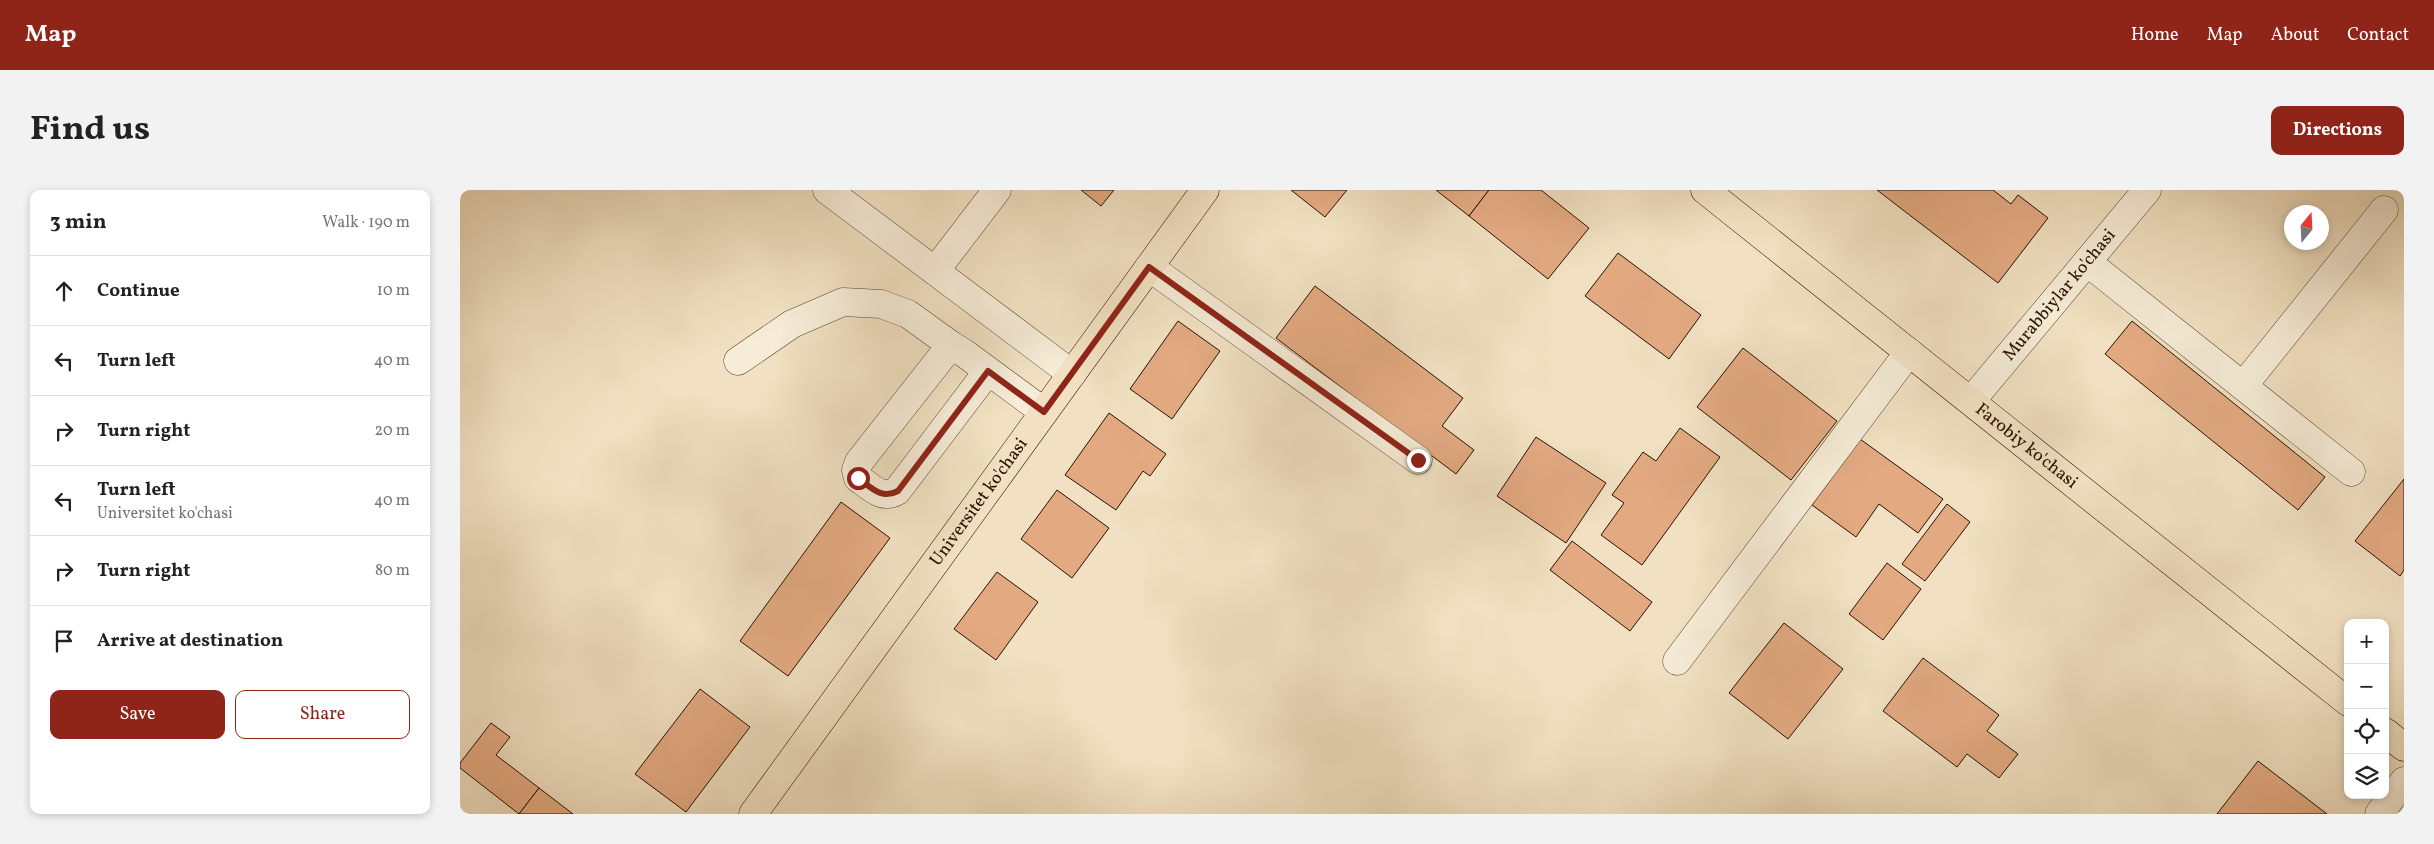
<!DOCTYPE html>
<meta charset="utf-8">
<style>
:root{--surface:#fff;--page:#f2f2f2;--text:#222;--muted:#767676;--line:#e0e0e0;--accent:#8f2418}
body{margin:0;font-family:Vollkorn,serif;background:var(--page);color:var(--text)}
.controls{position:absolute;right:15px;bottom:15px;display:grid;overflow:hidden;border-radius:10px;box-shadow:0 2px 8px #0003}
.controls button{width:45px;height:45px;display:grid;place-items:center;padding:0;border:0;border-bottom:1px solid var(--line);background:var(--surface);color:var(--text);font:25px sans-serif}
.compass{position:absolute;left:1824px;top:15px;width:45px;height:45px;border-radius:50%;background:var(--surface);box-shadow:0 2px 8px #0003;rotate:18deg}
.stop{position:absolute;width:15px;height:15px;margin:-11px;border:4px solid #8f2418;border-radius:50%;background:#fff}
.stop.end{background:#8f2418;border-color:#fff;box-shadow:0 1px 5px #0008}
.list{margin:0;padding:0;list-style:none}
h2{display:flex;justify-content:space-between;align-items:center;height:65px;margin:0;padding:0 20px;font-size:21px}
h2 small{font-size:16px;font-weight:400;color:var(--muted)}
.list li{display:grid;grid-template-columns:32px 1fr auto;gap:15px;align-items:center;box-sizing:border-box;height:70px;padding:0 20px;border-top:1px solid var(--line)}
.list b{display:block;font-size:19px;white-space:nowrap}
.list p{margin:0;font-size:16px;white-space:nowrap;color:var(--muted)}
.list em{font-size:16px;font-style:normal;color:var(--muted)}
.actions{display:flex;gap:10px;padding:15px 20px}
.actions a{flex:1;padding:11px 0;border:1px solid var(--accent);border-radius:10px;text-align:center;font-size:18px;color:var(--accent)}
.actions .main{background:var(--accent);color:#fff}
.icon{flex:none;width:28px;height:28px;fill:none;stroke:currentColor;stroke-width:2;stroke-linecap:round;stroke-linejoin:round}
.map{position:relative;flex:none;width:1944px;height:624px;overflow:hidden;border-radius:10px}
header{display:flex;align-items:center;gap:30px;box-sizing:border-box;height:70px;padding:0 25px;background:var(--accent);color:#fff}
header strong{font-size:24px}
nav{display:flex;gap:28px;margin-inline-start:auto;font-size:18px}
.intro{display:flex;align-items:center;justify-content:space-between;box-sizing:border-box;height:120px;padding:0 30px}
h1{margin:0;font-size:35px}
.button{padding:12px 22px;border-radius:10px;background:var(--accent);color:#fff;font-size:18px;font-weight:700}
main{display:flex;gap:30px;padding:0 30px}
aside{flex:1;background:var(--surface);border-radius:10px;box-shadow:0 2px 8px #0003}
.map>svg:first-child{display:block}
</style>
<header>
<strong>Map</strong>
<nav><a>Home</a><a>Map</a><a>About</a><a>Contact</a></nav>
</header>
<div class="intro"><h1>Find us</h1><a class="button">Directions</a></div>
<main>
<aside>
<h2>3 min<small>Walk · 190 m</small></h2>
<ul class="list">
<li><svg class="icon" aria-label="ahead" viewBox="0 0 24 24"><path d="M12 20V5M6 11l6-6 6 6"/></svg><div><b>Continue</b></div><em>10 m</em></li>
<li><svg class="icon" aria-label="left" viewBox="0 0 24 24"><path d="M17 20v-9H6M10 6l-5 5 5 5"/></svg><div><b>Turn left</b></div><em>40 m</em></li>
<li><svg class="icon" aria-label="right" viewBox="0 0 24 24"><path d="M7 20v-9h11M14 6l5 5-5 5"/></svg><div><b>Turn right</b></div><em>20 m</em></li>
<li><svg class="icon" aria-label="left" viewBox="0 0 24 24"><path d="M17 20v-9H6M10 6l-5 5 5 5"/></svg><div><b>Turn left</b><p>Universitet ko'chasi</p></div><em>40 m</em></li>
<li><svg class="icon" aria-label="right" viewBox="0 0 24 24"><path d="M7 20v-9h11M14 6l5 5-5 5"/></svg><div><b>Turn right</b></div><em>80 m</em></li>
<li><svg class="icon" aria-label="arrive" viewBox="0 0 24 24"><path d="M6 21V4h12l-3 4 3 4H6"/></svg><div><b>Arrive at destination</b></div></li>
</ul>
<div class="actions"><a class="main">Save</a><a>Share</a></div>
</aside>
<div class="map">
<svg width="1944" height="624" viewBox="0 0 1944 624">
<rect width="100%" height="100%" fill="#f1e1c2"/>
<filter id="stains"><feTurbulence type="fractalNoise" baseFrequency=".004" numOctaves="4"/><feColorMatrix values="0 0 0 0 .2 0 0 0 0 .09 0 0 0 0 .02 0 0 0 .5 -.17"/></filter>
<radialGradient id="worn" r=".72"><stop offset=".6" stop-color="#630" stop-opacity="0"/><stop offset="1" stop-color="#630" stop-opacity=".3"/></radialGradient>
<g fill="#e3aa82" stroke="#2b1000">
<path d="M621,0H654L641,16Z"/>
<path d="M831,0H887L865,27Z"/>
<path d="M976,0H1029L1009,26Z"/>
<path d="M1029,0H1081L1129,38L1088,89L1009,26Z"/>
<path d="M1417,0H1533L1551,14L1558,5L1588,28L1538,93Z"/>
<path d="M1158,63L1241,125L1209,169L1125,106Z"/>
<path d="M855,96L1003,208L982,236L1014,260L996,284L816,148Z"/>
<path d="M718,131L760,161L712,229L670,199Z"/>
<path d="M1672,131L1865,287L1838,320L1645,164Z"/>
<path d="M1283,158L1377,231L1331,290L1237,217Z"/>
<path d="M649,223L706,264L690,286L683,281L656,320L605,285Z"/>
<path d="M1220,238L1260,267L1182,375L1141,345L1164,313L1152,305L1183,262L1196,271Z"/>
<path d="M1076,247L1146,293L1106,353L1037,306Z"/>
<path d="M1400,249L1483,309L1458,343L1419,314L1396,347L1352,315Z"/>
<path d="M1944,289V380L1940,386L1895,351Z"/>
<path d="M597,300L649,338L612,388L561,349Z"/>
<path d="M381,312L430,348L328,486L280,451Z"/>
<path d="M1487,314L1510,332L1465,391L1442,374Z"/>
<path d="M1112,351L1192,412L1170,441L1090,380Z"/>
<path d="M1427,373L1461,399L1423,450L1389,424Z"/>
<path d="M537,382L578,412L536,470L494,439Z"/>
<path d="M1324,433L1383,479L1328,549L1269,503Z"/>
<path d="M1463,468L1539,525L1527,541L1558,564L1539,588L1507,564L1497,577L1423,521Z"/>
<path d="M240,499L290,537L226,622L175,584Z"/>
<path d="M31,533L50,547L36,565L79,598L59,624L0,578V573Z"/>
<path d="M1798,571L1867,624H1757Z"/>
<path d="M79,598L113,624H59Z"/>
</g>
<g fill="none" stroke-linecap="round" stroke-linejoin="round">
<defs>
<g id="minor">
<path d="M367,0L612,184"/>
<path d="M1627,72L1891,282"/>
<path d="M689,77L958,270"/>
<path d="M475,81L537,0"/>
<path d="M278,171L332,134L383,112L421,114L448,124L491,155"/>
<path d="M528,181L437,301C422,310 411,297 398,288L396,280L399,272L491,155L504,163L584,222"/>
<path d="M1783,196L1924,20"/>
<path id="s1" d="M1511,211L1687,0"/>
<path d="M1217,471L1449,162"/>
<path d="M1919,624L1944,591"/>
</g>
<g id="major">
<path id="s2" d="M1245,0L1888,512"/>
<path d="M1925,542L1944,557"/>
<path id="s3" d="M293,624L745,0"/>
</g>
</defs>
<use href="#minor" stroke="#5c4430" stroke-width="29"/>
<use href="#major" stroke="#2b1000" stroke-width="29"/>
<use href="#minor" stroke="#f6ecd7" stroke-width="28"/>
<use href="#major" stroke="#f1e1c2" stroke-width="28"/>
</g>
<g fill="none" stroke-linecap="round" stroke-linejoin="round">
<path stroke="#8f2418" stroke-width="6" d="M398,288C411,297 421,310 438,301L528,181L584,222L689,77L958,270"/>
</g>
<g text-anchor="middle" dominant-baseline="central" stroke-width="4" stroke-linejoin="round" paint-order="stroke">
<g font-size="18" fill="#2b1000" stroke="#f6ecd7">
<text stroke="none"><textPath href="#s1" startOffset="138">Murabbiylar ko'chasi</textPath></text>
<text stroke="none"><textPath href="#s2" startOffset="411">Farobiy ko'chasi</textPath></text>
<text stroke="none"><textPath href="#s3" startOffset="385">Universitet ko'chasi</textPath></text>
</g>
</g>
<rect width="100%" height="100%" filter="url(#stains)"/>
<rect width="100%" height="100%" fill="url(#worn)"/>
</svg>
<div class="controls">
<button>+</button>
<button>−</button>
<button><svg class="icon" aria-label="locate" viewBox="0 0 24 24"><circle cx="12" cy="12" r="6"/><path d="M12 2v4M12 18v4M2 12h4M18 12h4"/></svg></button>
<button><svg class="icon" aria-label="layers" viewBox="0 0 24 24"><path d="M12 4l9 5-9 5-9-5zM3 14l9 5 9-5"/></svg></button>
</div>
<svg class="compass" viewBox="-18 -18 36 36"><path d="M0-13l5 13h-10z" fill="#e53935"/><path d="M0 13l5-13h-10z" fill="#767676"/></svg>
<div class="stop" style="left:398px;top:288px"></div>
<div class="stop end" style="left:958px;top:270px"></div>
</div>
</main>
